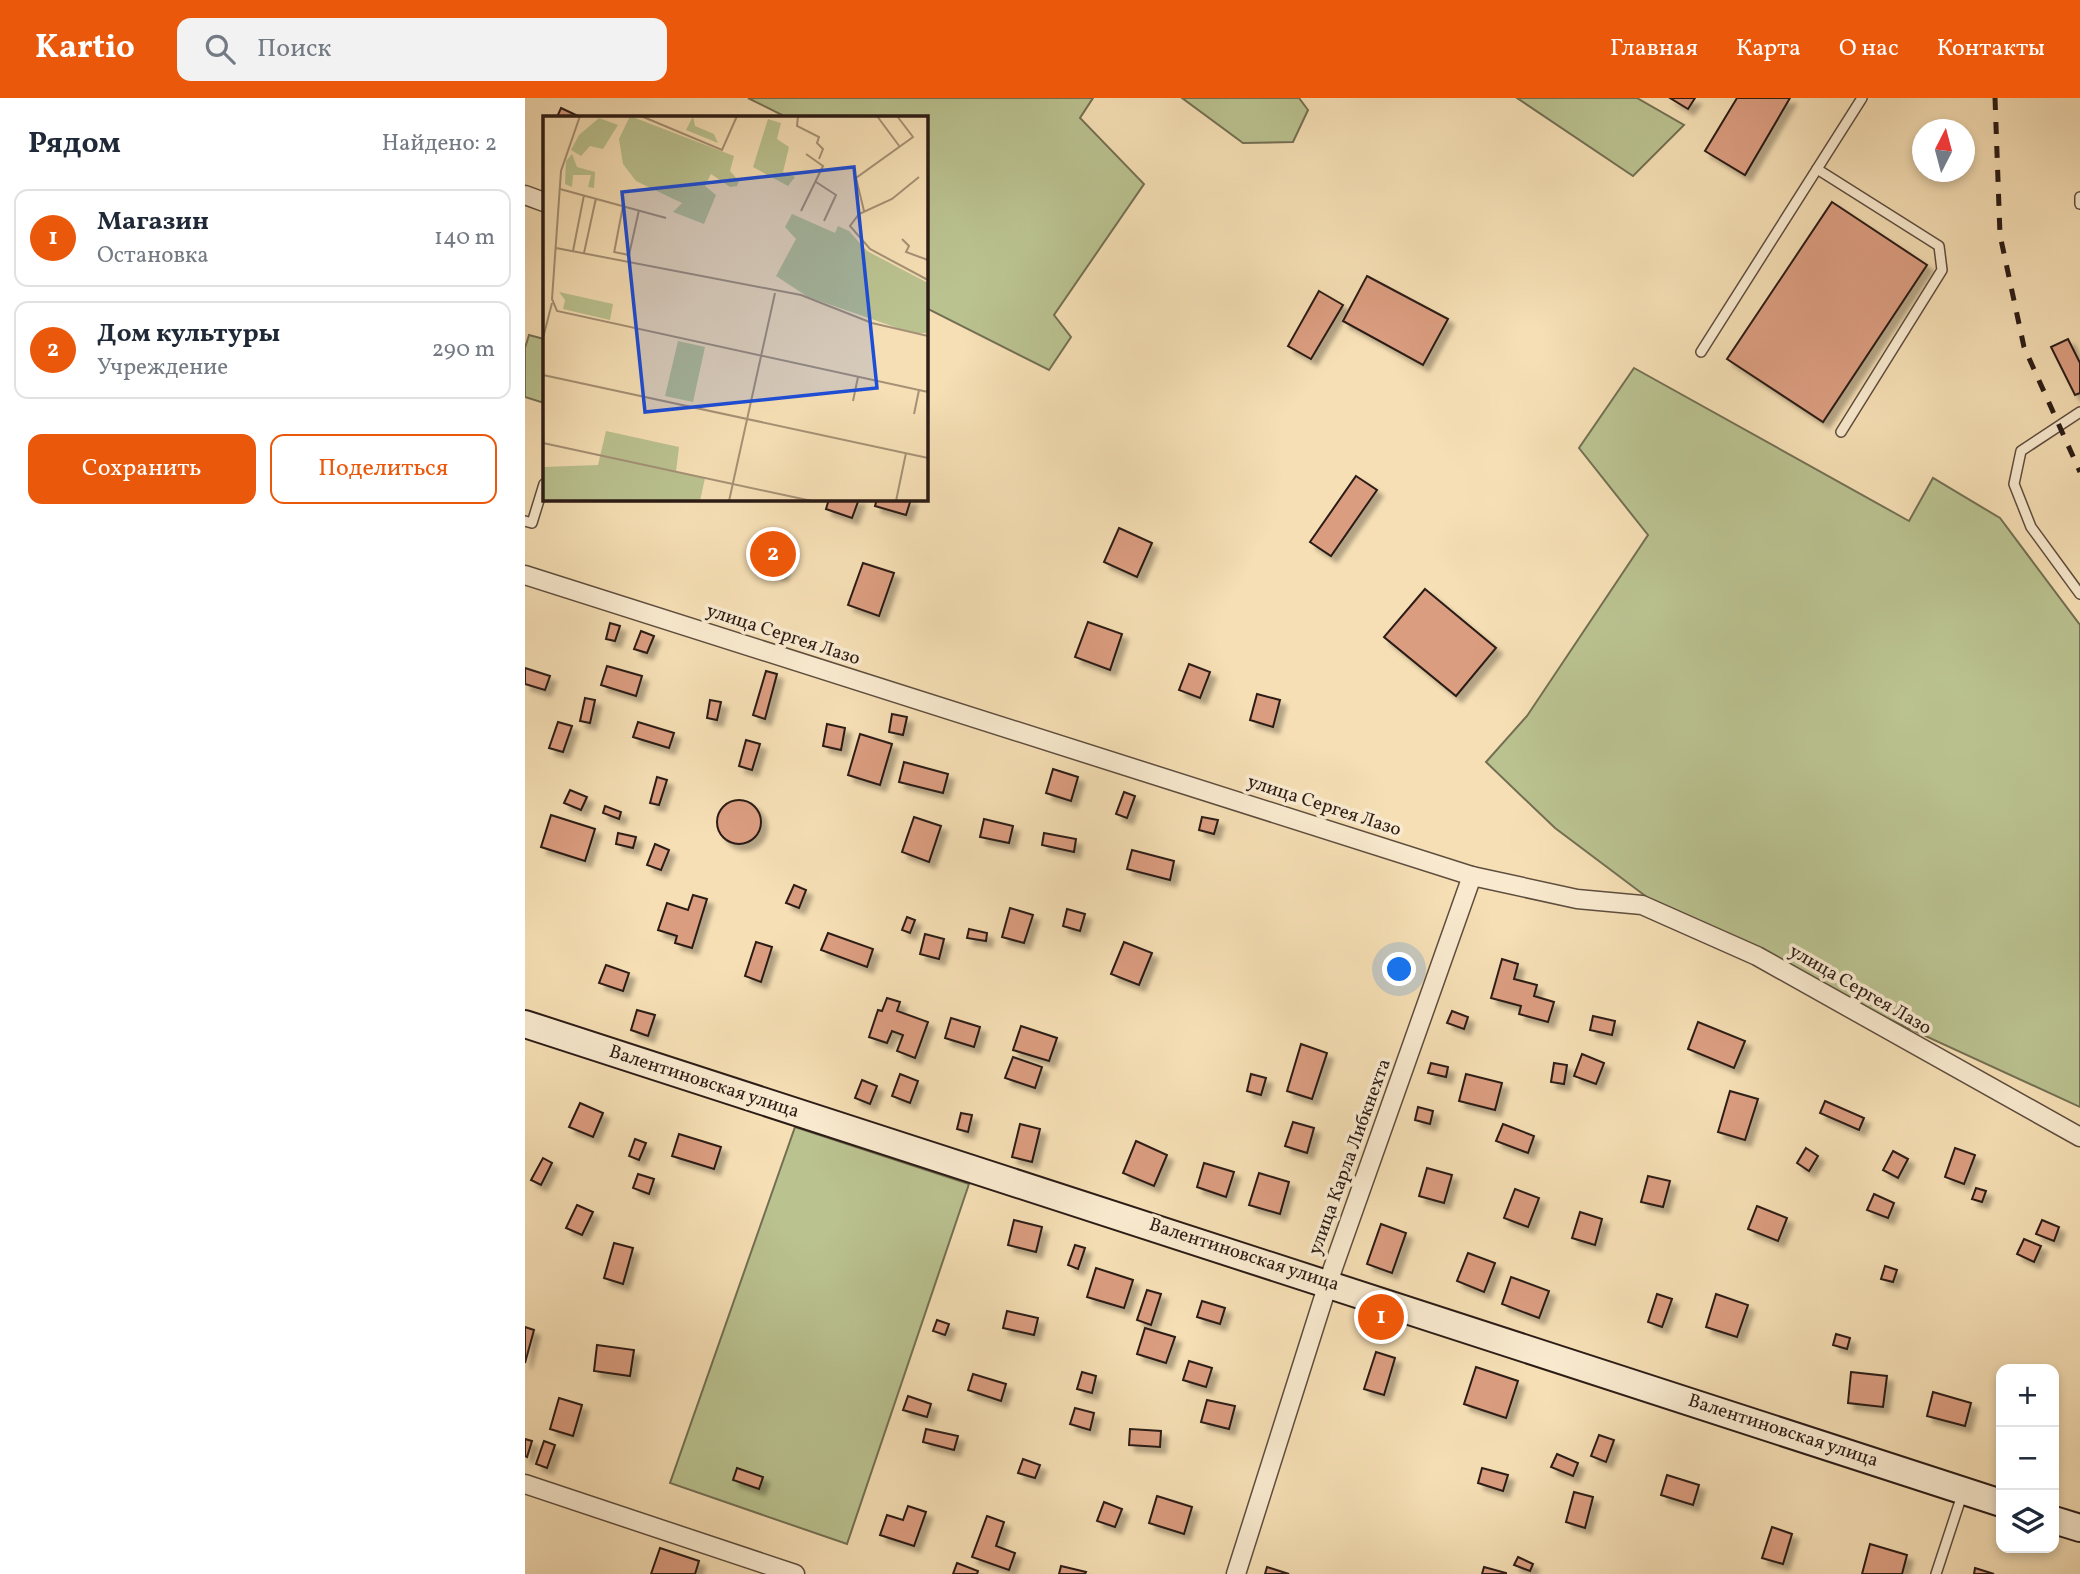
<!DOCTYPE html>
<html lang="ru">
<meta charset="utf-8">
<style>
:root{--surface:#fff;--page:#f2f2f3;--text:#1f2937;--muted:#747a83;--line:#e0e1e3;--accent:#ea580c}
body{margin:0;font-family:Vollkorn,serif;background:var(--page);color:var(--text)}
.controls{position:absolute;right:21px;bottom:21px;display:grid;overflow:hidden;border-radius:14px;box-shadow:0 4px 10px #0003}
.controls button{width:63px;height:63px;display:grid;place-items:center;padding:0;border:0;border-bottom:2px solid var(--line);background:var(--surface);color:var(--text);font:35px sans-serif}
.compass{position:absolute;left:1387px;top:21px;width:63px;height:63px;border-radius:50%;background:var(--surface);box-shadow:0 4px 10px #0003;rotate:6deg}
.you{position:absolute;left:875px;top:872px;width:24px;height:24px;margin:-18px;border:5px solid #fff;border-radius:50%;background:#1a73e8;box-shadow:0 0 0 10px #1a73e833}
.badge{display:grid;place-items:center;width:46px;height:46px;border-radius:50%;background:var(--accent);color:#fff;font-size:23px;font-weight:700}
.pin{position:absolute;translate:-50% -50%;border:4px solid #fff;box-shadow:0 2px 7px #0006}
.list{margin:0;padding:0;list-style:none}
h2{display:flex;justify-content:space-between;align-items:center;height:91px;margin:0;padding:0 28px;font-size:30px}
h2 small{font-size:23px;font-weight:400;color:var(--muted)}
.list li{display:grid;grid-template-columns:46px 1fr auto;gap:21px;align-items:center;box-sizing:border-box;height:98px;margin:0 14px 14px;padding:0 14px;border:2px solid var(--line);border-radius:14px}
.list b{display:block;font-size:26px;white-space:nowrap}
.list p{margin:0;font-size:23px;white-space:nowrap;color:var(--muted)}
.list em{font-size:23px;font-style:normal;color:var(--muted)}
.actions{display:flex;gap:14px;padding:21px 28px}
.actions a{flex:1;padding:16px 0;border:2px solid var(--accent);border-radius:14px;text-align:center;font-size:24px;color:var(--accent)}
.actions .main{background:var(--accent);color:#fff}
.icon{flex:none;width:38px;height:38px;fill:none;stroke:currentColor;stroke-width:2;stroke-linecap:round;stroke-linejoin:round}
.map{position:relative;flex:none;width:1555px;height:1476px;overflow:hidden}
header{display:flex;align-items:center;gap:42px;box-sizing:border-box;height:98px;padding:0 35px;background:var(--accent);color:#fff}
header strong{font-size:33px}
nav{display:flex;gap:38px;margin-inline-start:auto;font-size:24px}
.search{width:490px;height:63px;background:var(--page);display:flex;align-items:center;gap:18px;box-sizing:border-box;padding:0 24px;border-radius:14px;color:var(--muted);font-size:26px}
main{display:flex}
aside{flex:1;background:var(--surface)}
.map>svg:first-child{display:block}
</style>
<header>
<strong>Kartio</strong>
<div class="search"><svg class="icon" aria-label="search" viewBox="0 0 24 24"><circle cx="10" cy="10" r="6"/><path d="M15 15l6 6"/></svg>Поиск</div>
<nav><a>Главная</a><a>Карта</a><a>О нас</a><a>Контакты</a></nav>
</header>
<main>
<aside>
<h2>Рядом<small>Найдено: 2</small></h2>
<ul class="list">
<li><span class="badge">1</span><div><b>Магазин</b><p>Остановка</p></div><em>140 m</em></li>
<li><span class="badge">2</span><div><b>Дом культуры</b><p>Учреждение</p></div><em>290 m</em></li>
</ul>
<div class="actions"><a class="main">Сохранить</a><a>Поделиться</a></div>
</aside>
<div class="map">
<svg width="1555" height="1476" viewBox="0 0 1555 1476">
<defs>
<filter id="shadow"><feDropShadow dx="6" dy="6" stdDeviation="2" flood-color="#0004"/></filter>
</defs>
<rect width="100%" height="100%" fill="#f6dfb5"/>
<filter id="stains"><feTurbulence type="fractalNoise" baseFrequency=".00286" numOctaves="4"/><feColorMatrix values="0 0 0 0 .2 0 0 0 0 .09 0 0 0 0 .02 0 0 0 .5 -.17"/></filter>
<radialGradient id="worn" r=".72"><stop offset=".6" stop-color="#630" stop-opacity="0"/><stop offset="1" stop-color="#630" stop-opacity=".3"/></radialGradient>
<g fill="#bac290" stroke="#736f53" stroke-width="2">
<path d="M223,0H568L555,20L619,86L529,217L546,239L524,272L401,210V19H261Z"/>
<path d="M657,0H774L783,12L768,44L718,45Z"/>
<path d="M992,0H1112L1159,27L1108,78Z"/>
<path d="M4,237L19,241V305L0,299V250Z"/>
<path d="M1109,270L1384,423L1408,380L1475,420L1555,527V1009L1159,827L1030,730L961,664L1002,618L1123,437L1054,350Z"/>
<path d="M270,1029L444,1086L322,1446L145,1385Z"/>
</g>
<g fill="#db9d80" stroke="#2c1c16" stroke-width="2" filter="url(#shadow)">
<path d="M1145,0H1170L1163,11Z"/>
<path d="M1212,0H1265L1220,77L1180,53Z"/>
<path d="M36,10L55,19H32Z"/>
<path d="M1307,104L1402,167L1298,324L1202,261Z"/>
<path d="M842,178L923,221L898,267L818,223Z"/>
<path d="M794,193L818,207L786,261L763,248Z"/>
<path d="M1543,241L1555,265V295L1550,297L1526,249Z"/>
<path d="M831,378L852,392L806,458L785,444Z"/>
<path d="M304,401H334L327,420L301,411Z"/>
<path d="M352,401H386L381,417L350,408Z"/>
<path d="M594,430L627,445L612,479L579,464Z"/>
<path d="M240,436L265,443L256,476L231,469Z"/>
<path d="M338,465L369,475L354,518L323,507Z"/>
<path d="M900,491L971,550L931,598L859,539Z"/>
<path d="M563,524L597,536L585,572L550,559Z"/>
<path d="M85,525L95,528L90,543L81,541Z"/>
<path d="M116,533L129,538L122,555L109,551Z"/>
<path d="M664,566L685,574L675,600L654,592Z"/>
<path d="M82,568L117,578L111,598L76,587Z"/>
<path d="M0,570L25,578L20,592L0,586Z"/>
<path d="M241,573L252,576L240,621L228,617Z"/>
<path d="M732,596L755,602L748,629L725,622Z"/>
<path d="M60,600L70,602L65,625L55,623Z"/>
<path d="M185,602L196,604L192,622L182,620Z"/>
<path d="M367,616L382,619L378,637L364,634Z"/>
<path d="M33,624L47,628L38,654L24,650Z"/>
<path d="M113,624L149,635L144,650L108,639Z"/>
<path d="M302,626L320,630L316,652L298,648Z"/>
<path d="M335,636L367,646L355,687L323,677Z"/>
<path d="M221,642L235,646L227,672L214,668Z"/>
<path d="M379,664L423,676L418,695L374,684Z"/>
<path d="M528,671L553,679L546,703L521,695Z"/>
<path d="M132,679L142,682L134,707L125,705Z"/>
<path d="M45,692L62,699L56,712L39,705Z"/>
<path d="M599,694L610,698L602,720L591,716Z"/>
<circle cx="214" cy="724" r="22"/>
<path d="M80,708L96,714L94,721L78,715Z"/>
<path d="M26,717L70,731L60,763L16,749Z"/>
<path d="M389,719L416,728L404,764L377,754Z"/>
<path d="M677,719L693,722L689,736L674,732Z"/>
<path d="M459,721L488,728L484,745L455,739Z"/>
<path d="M93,735L111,739L108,750L91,746Z"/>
<path d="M519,735L551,741L549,754L517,747Z"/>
<path d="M130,746L144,752L136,772L122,767Z"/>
<path d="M607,752L649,763L645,782L602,771Z"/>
<path d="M269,787L281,792L274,810L261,805Z"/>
<path d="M168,797L182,801L167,850L150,845L152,838L133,832L142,805L163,812Z"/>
<path d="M485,810L508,817L499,845L477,839Z"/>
<path d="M542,811L560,816L555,833L538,828Z"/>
<path d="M382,819L390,822L385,835L377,832Z"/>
<path d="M444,831L462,835L461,843L442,840Z"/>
<path d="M303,835L348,851L342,869L296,852Z"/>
<path d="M400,836L419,841L414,861L395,856Z"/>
<path d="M231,844L247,849L236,884L220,878Z"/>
<path d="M599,844L627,855L614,887L586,876Z"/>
<path d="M977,861L993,866L989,881L1012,887L1009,898L1029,904L1023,924L994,916L996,908L966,900Z"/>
<path d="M81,867L104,875L98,893L74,885Z"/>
<path d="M362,900L375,904L372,913L403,924L390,960L372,953L378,937L367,933L362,945L344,939L353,912L357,913Z"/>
<path d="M112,912L130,917L123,938L106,932Z"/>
<path d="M927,913L943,919L939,931L922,925Z"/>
<path d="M1068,918L1090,923L1087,937L1065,932Z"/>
<path d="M426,920L455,929L449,949L420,940Z"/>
<path d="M1173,924L1220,943L1209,970L1163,951Z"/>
<path d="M496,928L532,940L524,963L488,952Z"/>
<path d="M776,946L802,955L787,1001L762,993Z"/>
<path d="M1057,956L1079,965L1071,986L1049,978Z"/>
<path d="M488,959L517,969L510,990L480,980Z"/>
<path d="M906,965L923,969L921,979L903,975Z"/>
<path d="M1029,965L1042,967L1039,986L1026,984Z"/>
<path d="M375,976L393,983L385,1005L367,998Z"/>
<path d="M726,976L741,980L736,997L722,993Z"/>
<path d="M941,976L977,985L970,1012L934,1003Z"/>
<path d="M337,982L352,988L345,1006L330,1000Z"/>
<path d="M1205,993L1233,1001L1220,1042L1193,1034Z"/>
<path d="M1300,1003L1339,1020L1334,1032L1295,1015Z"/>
<path d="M55,1005L78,1015L68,1039L44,1029Z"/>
<path d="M893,1009L908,1013L905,1026L890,1022Z"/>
<path d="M436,1015L447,1017L443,1034L432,1031Z"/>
<path d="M768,1024L789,1030L782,1055L760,1048Z"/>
<path d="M495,1026L515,1031L507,1064L487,1059Z"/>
<path d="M978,1026L1009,1038L1003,1055L971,1043Z"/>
<path d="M154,1036L196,1049L189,1071L147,1058Z"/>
<path d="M110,1041L121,1045L114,1062L104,1058Z"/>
<path d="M611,1043L642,1057L629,1088L598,1075Z"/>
<path d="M1281,1050L1293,1058L1284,1073L1272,1065Z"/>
<path d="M1430,1050L1450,1057L1439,1086L1420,1079Z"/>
<path d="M1368,1053L1383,1061L1373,1080L1358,1072Z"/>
<path d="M18,1060L27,1065L16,1087L6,1082Z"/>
<path d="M679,1065L709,1074L701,1099L672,1089Z"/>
<path d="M902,1070L927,1077L919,1105L894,1098Z"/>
<path d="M734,1075L764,1084L755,1116L724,1107Z"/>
<path d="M113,1076L129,1081L124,1096L108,1090Z"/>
<path d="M1123,1078L1145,1083L1138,1109L1116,1104Z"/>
<path d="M1451,1090L1461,1093L1457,1104L1447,1101Z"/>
<path d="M990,1091L1014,1100L1003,1129L979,1120Z"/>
<path d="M1349,1096L1369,1105L1363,1120L1342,1112Z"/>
<path d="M52,1107L68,1114L57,1137L41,1130Z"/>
<path d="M1232,1108L1262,1120L1253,1143L1223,1131Z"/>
<path d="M1055,1114L1077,1121L1070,1147L1047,1140Z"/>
<path d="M489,1122L517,1129L511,1154L483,1147Z"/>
<path d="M1517,1122L1534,1129L1529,1143L1511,1136Z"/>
<path d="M856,1126L881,1135L867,1175L842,1166Z"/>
<path d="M1499,1141L1516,1148L1509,1164L1492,1156Z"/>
<path d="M89,1145L108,1150L98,1186L79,1180Z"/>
<path d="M550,1147L560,1150L553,1171L543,1167Z"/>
<path d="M943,1155L970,1165L959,1194L932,1183Z"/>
<path d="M1360,1168L1372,1172L1368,1184L1356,1181Z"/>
<path d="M571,1170L608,1182L599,1210L562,1199Z"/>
<path d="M986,1179L1024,1193L1014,1220L977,1206Z"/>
<path d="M622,1192L636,1196L626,1227L612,1222Z"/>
<path d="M1132,1196L1147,1201L1137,1229L1123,1224Z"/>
<path d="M1191,1196L1223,1207L1212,1239L1181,1229Z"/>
<path d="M677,1203L700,1210L695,1226L672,1219Z"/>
<path d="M482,1213L513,1220L509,1237L478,1230Z"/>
<path d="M412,1222L424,1226L420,1237L408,1233Z"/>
<path d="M0,1229L9,1232L0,1265Z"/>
<path d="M620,1230L650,1239L641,1265L612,1256Z"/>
<path d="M1311,1236L1325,1240L1322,1251L1308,1247Z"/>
<path d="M72,1247L109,1252L105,1278L69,1273Z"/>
<path d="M851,1254L870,1260L859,1297L839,1291Z"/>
<path d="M664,1263L687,1270L681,1289L658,1282Z"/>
<path d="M951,1269L993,1283L981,1320L939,1306Z"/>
<path d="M557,1274L571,1278L567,1295L552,1291Z"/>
<path d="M1326,1274L1362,1278L1358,1309L1323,1305Z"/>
<path d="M448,1276L481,1286L476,1303L443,1292Z"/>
<path d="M1408,1294L1446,1305L1440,1328L1402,1318Z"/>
<path d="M383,1298L406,1306L402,1319L378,1312Z"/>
<path d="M34,1300L57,1307L48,1338L25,1331Z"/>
<path d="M682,1302L710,1308L704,1331L676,1324Z"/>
<path d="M550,1310L569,1315L565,1332L545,1326Z"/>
<path d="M401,1331L433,1338L429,1352L398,1344Z"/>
<path d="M605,1331L636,1333L635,1349L604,1347Z"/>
<path d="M1074,1337L1089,1342L1081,1364L1066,1358Z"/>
<path d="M0,1341L7,1343L2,1359L0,1358Z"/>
<path d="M19,1343L30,1347L22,1370L11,1366Z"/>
<path d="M1032,1356L1053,1365L1048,1378L1026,1369Z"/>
<path d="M498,1361L515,1367L510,1380L493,1375Z"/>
<path d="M212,1370L238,1379L234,1391L208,1382Z"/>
<path d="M957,1370L983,1377L978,1393L953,1385Z"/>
<path d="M1142,1377L1174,1387L1168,1407L1136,1397Z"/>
<path d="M1049,1394L1068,1399L1060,1430L1041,1424Z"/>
<path d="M632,1398L667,1409L659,1436L624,1425Z"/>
<path d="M579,1404L597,1411L590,1429L572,1423Z"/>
<path d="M383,1408L401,1414L389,1448L355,1437L362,1417L378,1422Z"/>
<path d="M462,1418L479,1424L471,1448L490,1455L484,1472L447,1459Z"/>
<path d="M1247,1429L1267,1436L1258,1466L1237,1460Z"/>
<path d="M1345,1446L1382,1457L1377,1476H1337Z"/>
<path d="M135,1450L174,1463L170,1476H126Z"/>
<path d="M993,1459L1008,1466L1005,1473L989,1467Z"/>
<path d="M432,1465L453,1473L452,1476H428Z"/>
<path d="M536,1468L561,1474L560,1476H534Z"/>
<path d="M742,1469L764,1476H740Z"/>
<path d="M959,1469L981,1475V1476H957Z"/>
<path d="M1450,1470L1469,1476H1449Z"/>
</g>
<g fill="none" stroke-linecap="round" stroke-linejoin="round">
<defs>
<g id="lane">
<path d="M1292,71L1414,148L1417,172L1316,334"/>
<path d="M1555,99V106"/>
<path d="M1176,254L1337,0"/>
<path d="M1555,314L1496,353L1489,386L1506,429L1555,496"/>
<path d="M0,423L7,425L19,386"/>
<path d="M1411,1476L1438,1394"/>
</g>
<g id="street">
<path d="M0,97L19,104"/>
<path d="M0,477L947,778L1052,801L1117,807L1232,858L1555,1039"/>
<path d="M0,1386L270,1476"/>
<path d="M711,1476L808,1170L947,778"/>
</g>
<g id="secondary">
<path d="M0,926L1476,1405"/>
<path d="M1529,1422L1555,1430"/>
</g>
</defs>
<use href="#lane" stroke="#5e4d3e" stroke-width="12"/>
<use href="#street" stroke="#5e4d3e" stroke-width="21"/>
<use href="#secondary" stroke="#2c1c16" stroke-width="30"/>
<use href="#lane" stroke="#f9eacf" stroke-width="9"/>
<use href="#street" stroke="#f9eacf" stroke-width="18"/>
<use href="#secondary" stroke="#f9eacf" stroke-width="26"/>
<path stroke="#2c1c16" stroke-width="5" stroke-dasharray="12 12" stroke-linecap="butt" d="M1470,0L1475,137L1499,249L1555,374"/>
</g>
<g text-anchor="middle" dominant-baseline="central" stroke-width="7" stroke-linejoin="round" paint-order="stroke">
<g font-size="19" fill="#2c1c16" stroke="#f9eacf">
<text transform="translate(258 537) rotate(18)">улица Сергея Лазо</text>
<text transform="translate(799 708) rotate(18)">улица Сергея Лазо</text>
<text transform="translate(1335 892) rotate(30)">улица Сергея Лазо</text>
<text transform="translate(179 984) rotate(18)">Валентиновская улица</text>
<text transform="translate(825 1059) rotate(-70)">улица Карла Либкнехта</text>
<text transform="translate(719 1157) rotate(18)">Валентиновская улица</text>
<text transform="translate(1258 1333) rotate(18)">Валентиновская улица</text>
</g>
</g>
<g transform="translate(18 18)">
<rect width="385" height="385" fill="#f6dfb5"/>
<path d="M87,0L191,40L187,55L196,65L194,70L187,71L168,58L162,70L173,79L161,108L130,96L139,87L93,65L80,48L76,23ZM150,0L152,10L171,18L175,27L143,14ZM56,2L75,9L60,33L47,30L38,40L28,34L36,19ZM225,3L238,7L234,23L246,31L240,56L252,61L245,70L210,51ZM29,38L34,51L52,56L51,72L45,71L48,59H30L29,71L22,68L23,45ZM249,98L292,117L295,110L306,115L324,135L385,167V217H369L265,181L233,160L253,123L242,111ZM16,176L70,188L67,204L20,193L22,184ZM135,225L162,231L150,286L122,280ZM63,315L136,331L133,356L162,362L157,385H0V351L55,349Z" fill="#bac290"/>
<path fill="none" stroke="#a59175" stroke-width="2" d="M37,0L18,55L9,183L14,195L385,276M98,0L179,34L194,0M255,0L254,10L276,21L274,27L280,33L276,43M334,0L357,31M376,61L349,83L316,98L307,110L327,133L385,164M273,66L293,79L281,105M17,73L123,102M258,95L280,50L263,38M321,95L313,62L370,21L354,0M359,123L366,130L363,136L385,144M13,132L258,179L329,207L385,220M30,135L41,79M71,136L86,139L96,94M41,137L53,82M71,137L80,90M0,222L9,187M0,259L385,342M310,285L315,261M371,298L376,274M0,327L269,385M186,385L232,177M353,385L363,337"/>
<path fill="#1d4ed8" fill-opacity="0.15" stroke="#1d4ed8" stroke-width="3.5" d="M311,51L334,272L102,296L79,76Z"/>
<rect width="385" height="385" fill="none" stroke="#2c1c16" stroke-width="3.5"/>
</g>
<rect width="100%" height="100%" filter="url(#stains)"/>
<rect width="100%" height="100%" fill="url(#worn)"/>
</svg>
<div class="controls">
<button>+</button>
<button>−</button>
<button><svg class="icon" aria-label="layers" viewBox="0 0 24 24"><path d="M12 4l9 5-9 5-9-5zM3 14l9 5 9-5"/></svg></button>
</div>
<svg class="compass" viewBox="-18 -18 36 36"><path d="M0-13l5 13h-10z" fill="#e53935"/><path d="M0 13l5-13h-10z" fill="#747a83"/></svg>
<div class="you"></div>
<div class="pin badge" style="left:856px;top:1219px">1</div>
<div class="pin badge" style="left:248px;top:456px">2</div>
</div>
</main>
